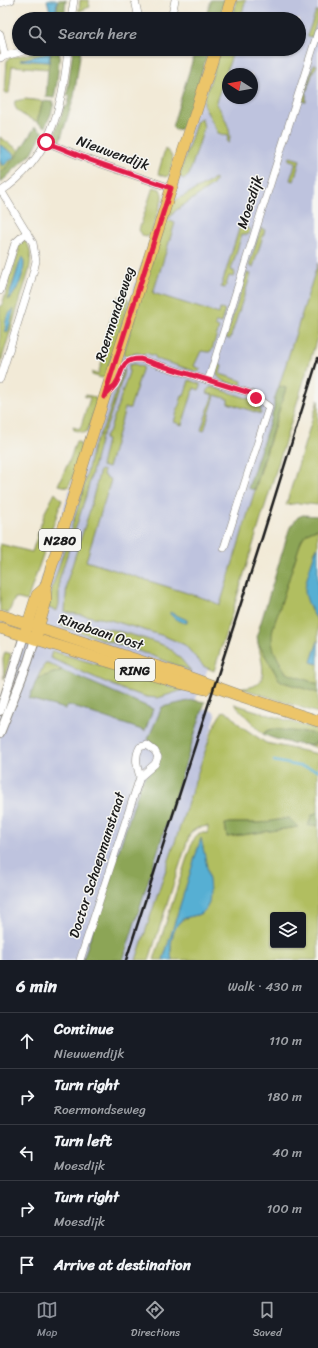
<!DOCTYPE html>
<meta charset="utf-8">
<style>
:root{--surface:#171b24;--page:#242831;--text:#f1f3f6;--muted:#9ea1a6;--line:#363941;--accent:#8c9099}
body{margin:0;font-family:Sriracha,sans-serif;background:var(--page);color:var(--text)}
.controls{position:absolute;right:12px;bottom:12px;display:grid;overflow:hidden;border-radius:4px;box-shadow:0 1px 3px #0004}
.controls button{width:36px;height:36px;display:grid;place-items:center;padding:0;border:0;border-bottom:1px solid var(--line);background:var(--surface);color:var(--text);font:20px sans-serif}
.compass{position:absolute;left:222px;top:68px;width:36px;height:36px;border-radius:50%;background:var(--surface);box-shadow:0 1px 3px #0004;rotate:281deg}
.stop{position:absolute;width:12px;height:12px;margin:-9px;border:3px solid #e11d48;border-radius:50%;background:#fff}
.stop.end{background:#e11d48;border-color:#fff;box-shadow:0 1px 4px #0008}
.list{margin:0;padding:0;list-style:none}
h2{display:flex;justify-content:space-between;align-items:center;height:52px;margin:0;padding:0 16px;font-size:17px}
h2 small{font-size:13px;font-weight:400;color:var(--muted)}
.list li{display:grid;grid-template-columns:26px 1fr auto;gap:12px;align-items:center;box-sizing:border-box;height:56px;padding:0 16px;border-top:1px solid var(--line)}
.list b{display:block;font-size:15px;white-space:nowrap}
.list p{margin:0;font-size:13px;white-space:nowrap;color:var(--muted)}
.list em{font-size:13px;font-style:normal;color:var(--muted)}
.icon{flex:none;width:22px;height:22px;fill:none;stroke:currentColor;stroke-width:2;stroke-linecap:round;stroke-linejoin:round}
.map{position:relative;flex:none;width:318px;height:960px;overflow:hidden}
.search{position:absolute;background:var(--surface);box-shadow:0 1px 3px #0004;left:12px;right:12px;top:12px;height:44px;display:flex;align-items:center;gap:10px;box-sizing:border-box;padding:0 14px;border-radius:22px;color:var(--muted);font-size:15px}
.sheet{height:332px;background:var(--surface)}
nav{display:flex;justify-content:space-around;align-items:center;box-sizing:border-box;height:56px;border-top:1px solid var(--line);background:var(--surface);font-size:11px;color:var(--muted)}
nav a{display:grid;justify-items:center;gap:2px}
nav .on{color:var(--accent)}
.map>svg:first-child{display:block}
</style>
<div class="map">
<svg width="318" height="960" viewBox="0 0 318 960">
<rect width="100%" height="100%" fill="#f6f6f2"/>
<filter id="ink" filterUnits="userSpaceOnUse"><feTurbulence type="fractalNoise" baseFrequency=".025" numOctaves="2"/><feDisplacementMap in="SourceGraphic" scale="8" xChannelSelector="R" yChannelSelector="G"/><feConvolveMatrix kernelMatrix="1 2 1 2 8 2 1 2 1" color-interpolation-filters="sRGB"/></filter>
<filter id="wash" filterUnits="userSpaceOnUse"><feTurbulence type="fractalNoise" baseFrequency=".012" numOctaves="4" result="noise"/><feDisplacementMap in="SourceGraphic" scale="16" xChannelSelector="R" yChannelSelector="G"/><feGaussianBlur stdDeviation="0.9" result="paint"/><feColorMatrix in="noise" values="0 0 0 0 0 0 0 0 0 0 0 0 0 0 0 0 0 1.4 0 .05"/><feComposite in="paint" operator="in"/></filter>
<g filter="url(#wash)">
<rect width="100%" height="100%" fill="#f2ead7"/>
<g fill="#bec3de" fill-rule="evenodd">
<path d="M231,0H318V289L247,515L221,603L207,671L89,960H0V709L137,278L214,49H299V19H224ZM228,74H252V98H228Z"/>
<path d="M205,708L215,712L214,714L216,715L187,808L136,960H123L202,711H204Z"/>
</g>
<g fill="#b1be60" stroke="#666d3e" fill-rule="evenodd">
<path d="M80,0H88L90,7L79,11Z"/>
<path d="M236,0H246L240,19H236V17L234,16Z"/>
<path d="M316,11H318V18L312,37L307,36Z"/>
<path d="M52,49L48,69L12,66L9,93H5L7,61L9,58ZM50,53L48,62L22,60V59Z"/>
<path d="M221,49H234L216,102C222,114 233,129 229,143L227,142L228,136L218,133L204,106V100Z"/>
<path d="M314,64L317,65L312,75L306,93V102H304L302,99Z"/>
<path d="M25,99L43,101L37,122C29,118 12,112 15,101Z"/>
<path d="M202,118L204,128L189,175L185,179L181,178L180,174L197,120Z"/>
<path d="M0,137L19,150L15,158L0,174V160L2,165L14,154L0,145Z"/>
<path d="M165,149C176,156 173,165 169,175L166,177L158,174Z"/>
<path d="M290,157L300,160L294,181L290,180L296,162L289,160Z"/>
<path d="M215,179V182L212,186L175,211L170,218L167,217L171,204L176,200Z"/>
<path d="M153,187L160,189L162,194V199L151,234L147,237L143,236L139,230Z"/>
<path d="M165,219L175,223L153,293L219,314L220,309L225,310L221,323L216,322L215,326L219,328L212,350L209,352L201,351L194,366L201,369L198,372L156,359L155,356L146,353L144,355L137,353L127,356L123,355Z"/>
<path d="M240,226L248,228L250,231L247,235L242,234L231,270L234,271L235,275L233,277L229,276L225,288L221,287Z"/>
<path d="M261,228L265,230L253,267L249,266Z"/>
<path d="M20,241H26C32,250 31,261 29,271L0,365V306L2,305L9,283L7,279L8,275L12,273L19,250L17,246ZM21,259L24,264C22,277 18,289 10,299L8,298Z"/>
<path d="M318,263V335L214,671L203,666L185,645L164,636L110,620L65,612L67,581L89,513L100,470L104,471L103,475L111,480L86,561L206,599L220,605L286,388L279,386Z"/>
<path d="M247,273L251,274L230,339L226,338Z"/>
<path d="M119,296L127,298L129,301L105,377L102,378L92,375V372L98,374L112,329L108,327Z"/>
<path d="M134,364L143,367L130,408H125L108,468L101,466L107,440L104,439L110,429L129,372V365Z"/>
<path d="M218,364L222,366L220,374L242,381L241,386C228,382 212,382 218,364Z"/>
<path d="M123,370H125L108,423L101,437L86,496L59,580V604L57,611L48,608L52,588L82,495L93,447L106,422Z"/>
<path d="M189,380L200,384L201,386L199,390L194,388L182,425L174,422L182,396H184Z"/>
<path d="M212,387L256,401L260,405L261,414L228,403V399L215,395L204,431L201,430L213,395L207,393L209,388Z"/>
<path d="M86,395L95,397L97,403L88,430L84,433L74,430L73,427L80,429L90,398L84,396Z"/>
<path d="M318,400V505L299,503L286,505Z"/>
<path d="M76,441L80,443C85,456 74,474 68,487L58,485L70,459Z"/>
<path d="M55,493L62,500L27,601L15,598L8,614L0,611V544L32,552L45,512Z"/>
<path d="M316,529H318V546L314,553L310,609L318,621V641L311,662L318,664V684L287,674L274,653L271,640V635L273,628L301,541L305,534Z"/>
<path d="M62,621L114,630L143,638L168,647L180,658L191,671L148,654L61,626Z"/>
<path d="M258,643L280,681L318,693V713L241,688C272,688 262,664 258,643Z"/>
<path d="M52,651L183,690L158,698L147,697L124,690L50,658Z"/>
<path d="M5,652L11,654L4,679L3,659Z"/>
<path d="M45,663H48L62,670L37,679Z"/>
<path d="M234,704L318,730V748L308,745L315,744L317,741V736L269,730L263,734Z"/>
<path d="M224,711L230,714L241,726L266,743L318,754V812L312,815L308,826L318,825V960H172C169,948 172,925 184,919C189,916 195,916 200,914L201,839L163,960H154L192,842L199,833H208V826L197,828L190,833L149,960H136L203,757C207,747 216,716 224,711ZM289,818L298,827L227,837L225,824L230,823H261ZM273,915H303V945H273Z"/>
</g>
<g fill="#8ca556" stroke="#546039">
<path d="M58,0H66L64,19H56Z"/>
<path d="M211,0H225L219,19H205Z"/>
<path d="M52,49H60L57,82L54,98L46,97L48,69Z"/>
<path d="M73,49H81L74,97L60,141L57,140C52,132 62,116 64,107H67L70,96L67,95Z"/>
<path d="M196,49H209L186,124L181,129L175,130L172,127Z"/>
<path d="M43,101L54,102L51,114L45,127L37,122Z"/>
<path d="M35,127L43,132L32,153L0,183V174L15,158Z"/>
<path d="M279,386L286,388L254,490L248,488L274,408V400Z"/>
<path d="M303,515L318,516V529C310,530 305,534 301,541L273,628C269,647 277,657 286,673L318,684V693L280,681L258,643L257,635L290,527L298,517Z"/>
<path d="M62,670L153,709L145,731L68,705L65,709L29,699L37,679Z"/>
<path d="M193,700L205,702L123,960H83L140,786L143,779L154,768L157,752L148,739L162,707Z"/>
<path d="M273,729L312,733L317,736L318,738L315,744C302,747 275,740 263,734L269,730Z"/>
<path d="M318,812V825L308,826L312,815Z"/>
<path d="M289,818L298,827L227,837L225,824L230,823H261Z"/>
</g>
<g fill="#56afd3" stroke="#396678">
<path d="M47,0H57L55,19H52Z"/>
<path d="M50,53L49,62L20,60Z"/>
<path d="M0,145L14,154V157L3,166L2,165L0,160Z"/>
<path d="M23,257C27,269 18,292 8,300L21,259Z"/>
<path d="M14,309L8,331L6,332C4,322 6,315 14,309Z"/>
<path d="M318,546V621C312,612 307,603 305,592C304,584 314,554 318,546Z"/>
<path d="M170,612L187,620V623C181,623 174,619 170,614Z"/>
<path d="M318,641V664L311,662Z"/>
<path d="M201,838C204,853 214,892 208,905C204,916 194,915 185,918C172,924 169,947 172,960H163Z"/>
</g>
<g fill="none" stroke-linecap="round" stroke-linejoin="round">
<path stroke="#56afd3" stroke-width="2.5" d="M274,761L318,770"/>
</g>
</g>
<g filter="url(#ink)">
<g fill="none" stroke-linecap="round" stroke-linejoin="round">
<defs>
<g id="minor">
<path d="M135,0L139,19"/>
<path d="M0,3L11,0"/>
<path d="M71,19L74,0"/>
<path d="M171,19L175,0"/>
<path d="M0,34L5,56L0,58"/>
<path d="M5,56L31,49"/>
<path d="M46,142L90,160L171,188"/>
<path d="M0,192C51,159 63,106 68,49"/>
<path d="M0,291L15,243L27,232"/>
<path d="M0,379L31,281L36,261L33,243L2,192"/>
<path d="M107,394C110,391 114,387 116,384C124,371 119,359 140,359L207,380"/>
<path d="M224,548L269,407L250,393L207,380L210,375L318,32"/>
<path d="M80,960L140,777L155,764L158,757L155,751L147,745L140,747C134,757 137,767 140,777"/>
</g>
<g id="tertiary">
<path d="M0,711L24,636"/>
<path d="M0,733L28,662L35,639"/>
</g>
<g id="primary">
<path d="M225,19L231,0"/>
<path d="M0,615L180,674L238,695L318,721"/>
<path d="M0,628L175,682L205,689"/>
<path d="M26,630L37,595L45,588"/>
<path d="M35,639L46,601L45,588L90,442L216,49"/>
</g>
</defs>
<use href="#minor" stroke="#87837a" stroke-width="8"/>
<use href="#tertiary" stroke="#87837a" stroke-width="10"/>
<use href="#primary" stroke="#87837a" stroke-width="12"/>
<use href="#minor" stroke="#fff" stroke-width="7"/>
<use href="#tertiary" stroke="#fff" stroke-width="8"/>
<use href="#primary" stroke="#ecc569" stroke-width="11"/>
<path stroke="#1c1c1c" stroke-width="2.5" d="M126,960L262,538L318,358"/>
</g>
</g>
<g fill="none" stroke-linecap="round" stroke-linejoin="round" filter="url(#ink)">
<path stroke="#e11d48" stroke-width="5" d="M46,142L90,160L171,188L104,397C108,393 112,389 115,385C124,372 119,359 140,359L250,393L256,398"/>
</g>
<g text-anchor="middle" dominant-baseline="central" stroke-width="3" stroke-linejoin="round" paint-order="stroke">
<g fill="#f6f6f2" stroke="#5d5d5c" stroke-width="1">
<rect x="39" y="529" width="42" height="22" rx="3"/>
<rect x="115" y="659" width="40" height="22" rx="3"/>
</g>
<g font-size="13" font-weight="bold" fill="#1c1c1c">
<text x="60" y="540">N280</text>
<text x="135" y="670">RING</text>
</g>
<g font-size="14" fill="#1c1c1c" stroke="#f6f6f2">
<text transform="translate(113 153) rotate(20)">Nieuwendijk</text>
<text transform="translate(250 202) rotate(-72)">Moesdijk</text>
<text transform="translate(115 314) rotate(-72)">Roermondseweg</text>
<text transform="translate(101 632) rotate(18)">Ringbaan Oost</text>
<text transform="translate(97 865) rotate(-72)">Doctor Schaepmanstraat</text>
</g>
</g>
</svg>
<div class="controls">
<button><svg class="icon" aria-label="layers" viewBox="0 0 24 24"><path d="M12 4l9 5-9 5-9-5zM3 14l9 5 9-5"/></svg></button>
</div>
<svg class="compass" viewBox="-18 -18 36 36"><path d="M0-13l5 13h-10z" fill="#e53935"/><path d="M0 13l5-13h-10z" fill="#9ea1a6"/></svg>
<div class="stop" style="left:46px;top:142px"></div>
<div class="stop end" style="left:256px;top:398px"></div>
<div class="search"><svg class="icon" aria-label="search" viewBox="0 0 24 24"><circle cx="10" cy="10" r="6"/><path d="M15 15l6 6"/></svg>Search here</div>
</div>
<section class="sheet">
<h2>6 min<small>Walk · 430 m</small></h2>
<ul class="list">
<li><svg class="icon" aria-label="ahead" viewBox="0 0 24 24"><path d="M12 20V5M6 11l6-6 6 6"/></svg><div><b>Continue</b><p>Nieuwendijk</p></div><em>110 m</em></li>
<li><svg class="icon" aria-label="right" viewBox="0 0 24 24"><path d="M7 20v-9h11M14 6l5 5-5 5"/></svg><div><b>Turn right</b><p>Roermondseweg</p></div><em>180 m</em></li>
<li><svg class="icon" aria-label="left" viewBox="0 0 24 24"><path d="M17 20v-9H6M10 6l-5 5 5 5"/></svg><div><b>Turn left</b><p>Moesdijk</p></div><em>40 m</em></li>
<li><svg class="icon" aria-label="right" viewBox="0 0 24 24"><path d="M7 20v-9h11M14 6l5 5-5 5"/></svg><div><b>Turn right</b><p>Moesdijk</p></div><em>100 m</em></li>
<li><svg class="icon" aria-label="arrive" viewBox="0 0 24 24"><path d="M6 21V4h12l-3 4 3 4H6"/></svg><div><b>Arrive at destination</b></div></li>
</ul>
</section>
<nav>
<a class="on"><svg class="icon" aria-label="map" viewBox="0 0 24 24"><path d="M3 6l6-2 6 2 6-2v14l-6 2-6-2-6 2zM9 4v14M15 6v14"/></svg>Map</a>
<a><svg class="icon" aria-label="directions" viewBox="0 0 24 24"><path d="M12 3l9 9-9 9-9-9zM9 14v-3h6M13 9l2 2-2 2"/></svg>Directions</a>
<a><svg class="icon" aria-label="saved" viewBox="0 0 24 24"><path d="M7 4h10v16l-5-4-5 4z"/></svg>Saved</a>
</nav>
